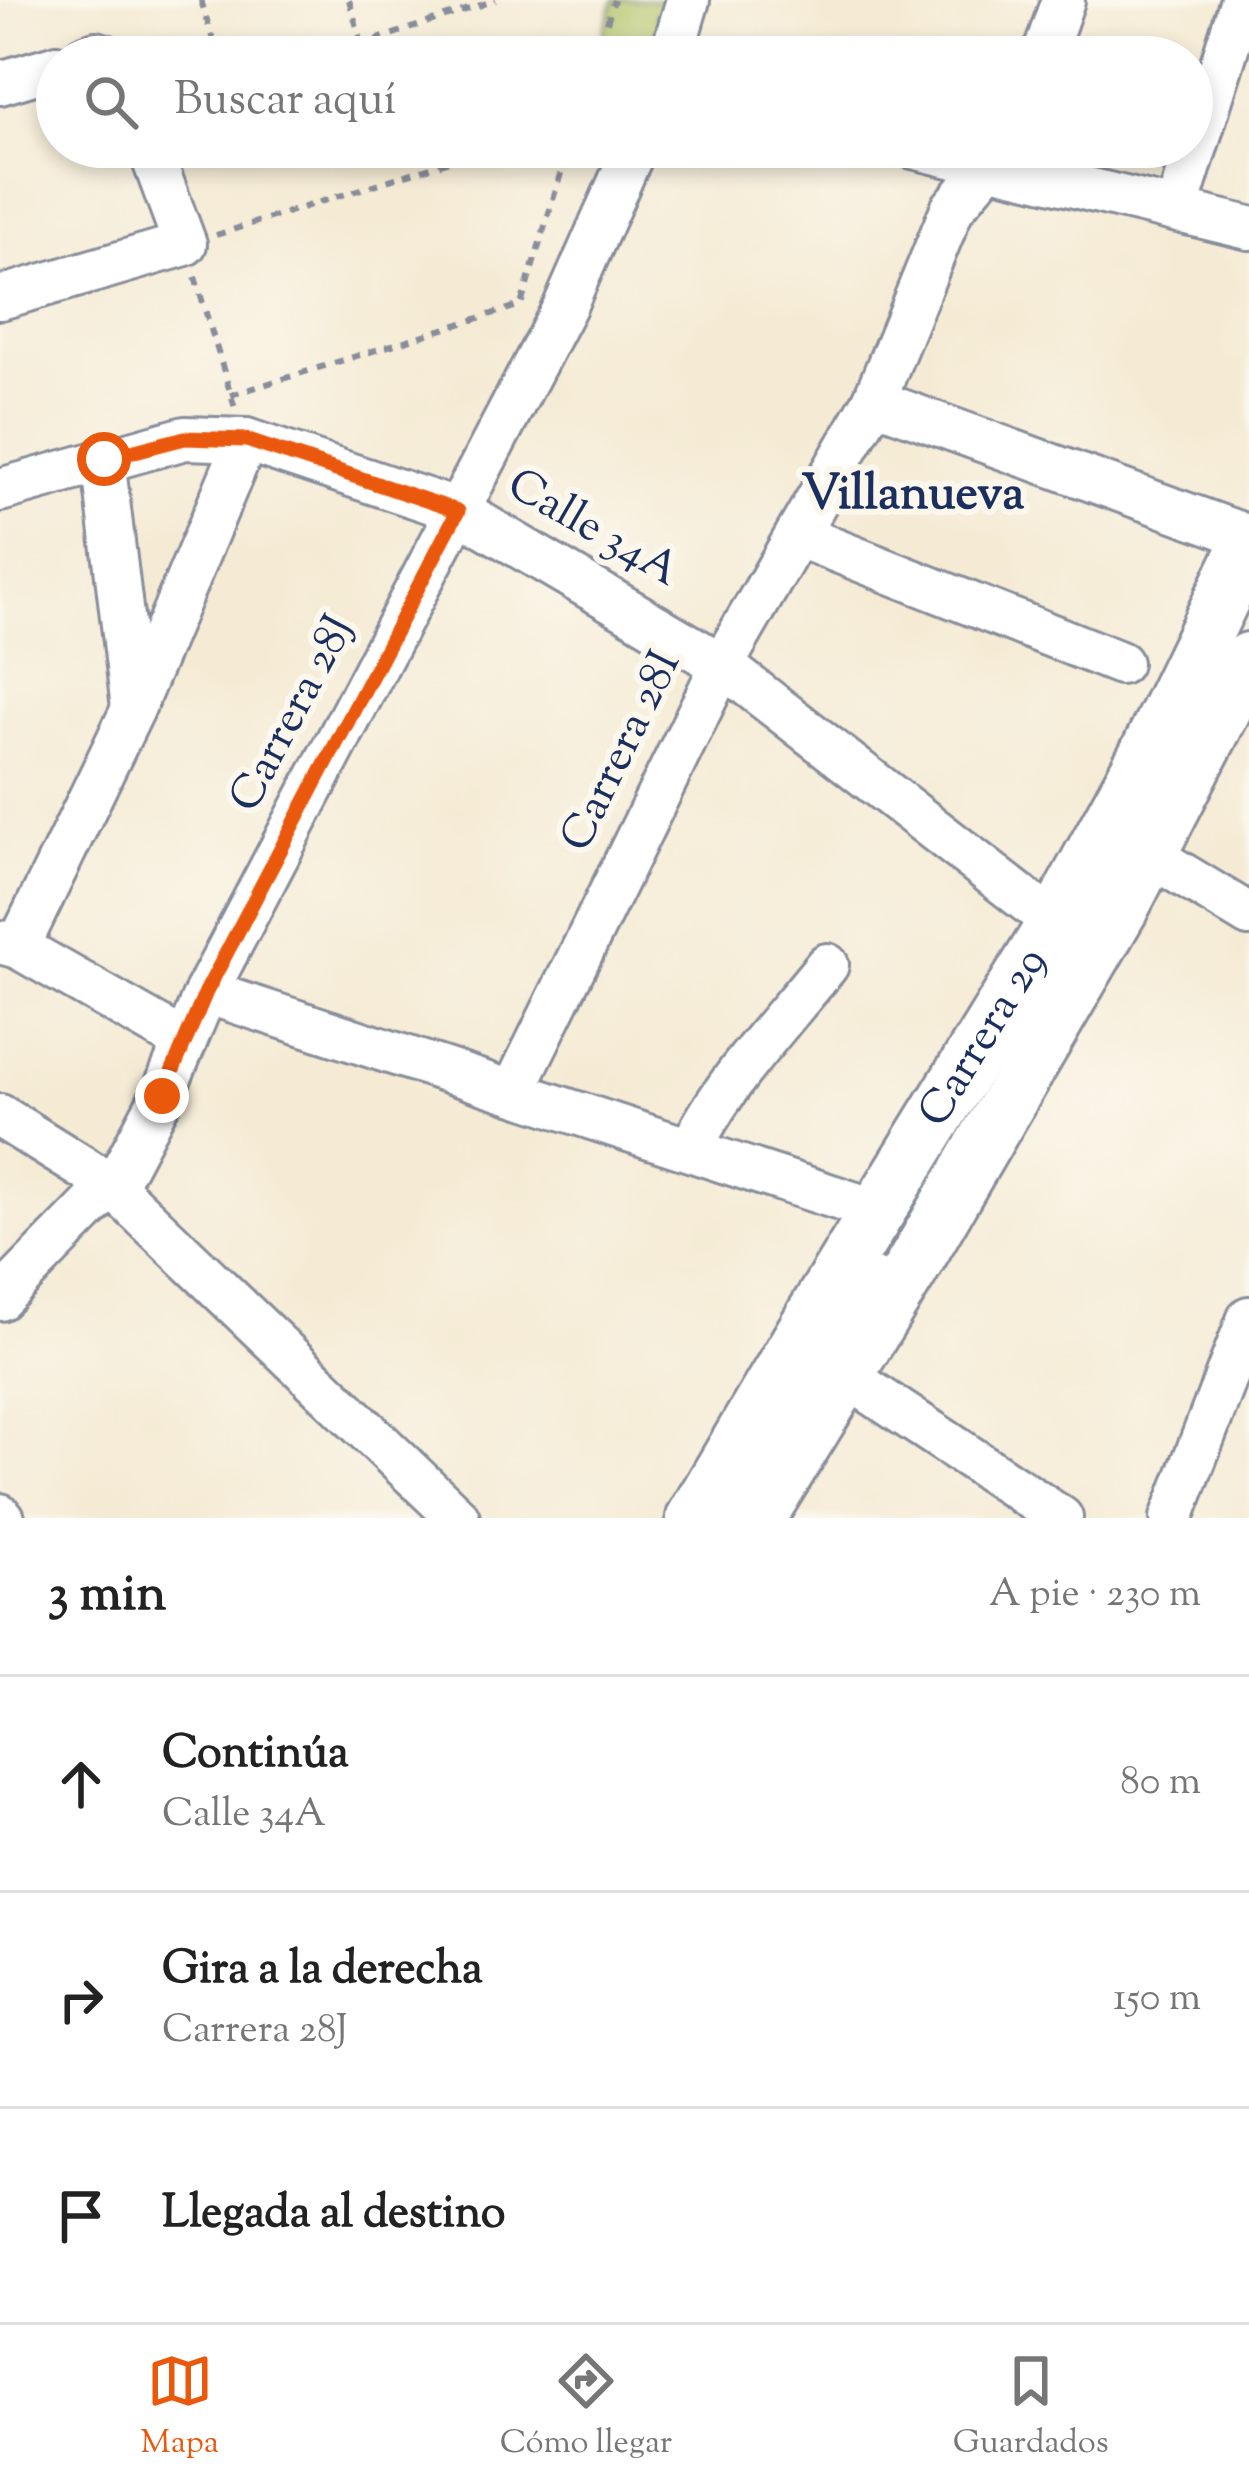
<!DOCTYPE html>
<html lang="es">
<meta charset="utf-8">
<style>
:root{--surface:#fff;--page:#f6f6f6;--text:#222;--muted:#767676;--line:#e0e0e0;--accent:#ea580c}
body{margin:0;font-family:"Sorts Mill Goudy",serif;background:var(--page);color:var(--text)}
.stop{position:absolute;width:36px;height:36px;margin:-27px;border:9px solid #ea580c;border-radius:50%;background:#fff}
.stop.end{background:#ea580c;border-color:#fff;box-shadow:0 3px 12px #0008}
.list{margin:0;padding:0;list-style:none}
h2{display:flex;justify-content:space-between;align-items:center;height:156px;margin:0;padding:0 48px;font-size:51px}
h2 small{font-size:39px;font-weight:400;color:var(--muted)}
.list li{display:grid;grid-template-columns:78px 1fr auto;gap:36px;align-items:center;box-sizing:border-box;height:216px;padding:0 48px;border-top:3px solid var(--line)}
.list b{display:block;font-size:45px;white-space:nowrap}
.list p{margin:0;font-size:39px;white-space:nowrap;color:var(--muted)}
.list em{font-size:39px;font-style:normal;color:var(--muted)}
.icon{flex:none;width:66px;height:66px;fill:none;stroke:currentColor;stroke-width:2;stroke-linecap:round;stroke-linejoin:round}
.map{position:relative;flex:none;width:1249px;height:1518px;overflow:hidden}
.search{position:absolute;background:var(--surface);box-shadow:0 6px 18px #0003;left:36px;right:36px;top:36px;height:132px;display:flex;align-items:center;gap:30px;box-sizing:border-box;padding:0 42px;border-radius:66px;color:var(--muted);font-size:45px}
.sheet{height:804px;background:var(--surface)}
nav{display:flex;justify-content:space-around;align-items:center;box-sizing:border-box;height:168px;border-top:3px solid var(--line);background:var(--surface);font-size:33px;color:var(--muted)}
nav a{display:grid;justify-items:center;gap:6px}
nav .on{color:var(--accent)}
.map>svg:first-child{display:block}
</style>
<div class="map">
<svg width="1249" height="1518" viewBox="0 0 1249 1518">
<defs>
<pattern id="park-tufts" width="24" height="20" patternUnits="userSpaceOnUse" patternTransform="scale(3)"><rect width="24" height="20" fill="#afc164"/><path d="M3 7l-1-3M5 7V3M7 7l1-3M15 17l-1-3M17 17v-4M19 17l1-3" fill="none" stroke="#8e9d56"/></pattern>
</defs>
<rect width="100%" height="100%" fill="#fbf7ec"/>
<filter id="ink" filterUnits="userSpaceOnUse"><feTurbulence type="fractalNoise" baseFrequency=".00833" numOctaves="2"/><feDisplacementMap in="SourceGraphic" scale="24" xChannelSelector="R" yChannelSelector="G"/><feConvolveMatrix kernelMatrix="1 2 1 2 8 2 1 2 1" color-interpolation-filters="sRGB"/></filter>
<filter id="wash" filterUnits="userSpaceOnUse"><feTurbulence type="fractalNoise" baseFrequency=".004" numOctaves="4" result="noise"/><feDisplacementMap in="SourceGraphic" scale="48" xChannelSelector="R" yChannelSelector="G"/><feGaussianBlur stdDeviation="2.7" result="paint"/><feColorMatrix in="noise" values="0 0 0 0 0 0 0 0 0 0 0 0 0 0 0 0 0 1.4 0 .05"/><feComposite in="paint" operator="in"/></filter>
<g filter="url(#wash)">
<rect width="100%" height="100%" fill="#f5ebd5"/>
<path fill="url(#park-tufts)" stroke="#657861" stroke-width="3" d="M614,0H688L671,57H596Z"/>
</g>
<g filter="url(#ink)">
<g fill="none" stroke-linecap="round" stroke-linejoin="round">
<defs>
<g id="minor">
<path d="M85,57L96,53L108,57"/>
<path d="M671,57L688,0"/>
<path d="M1043,57L1063,0"/>
<path d="M0,83L57,66"/>
<path d="M913,147L1249,228"/>
<path d="M1176,210L1242,0"/>
<path d="M0,298L185,244L149,147"/>
<path d="M874,401L1249,537"/>
<path d="M103,459L133,708"/>
<path d="M0,490L185,438L246,440L459,511L722,665L1055,923"/>
<path d="M797,535L1120,663"/>
<path d="M1150,855L1249,915"/>
<path d="M0,942L18,947L185,1042"/>
<path d="M18,947L133,709L246,440"/>
<path d="M206,992L880,1212"/>
<path d="M513,1092L722,665L874,401L952,209L1004,147"/>
<path d="M0,1116L111,1185L458,1518"/>
<path d="M691,1150C717,1089 785,1018 827,965"/>
<path d="M0,1299L119,1177L162,1096L206,992L565,306L635,147"/>
<path d="M845,1375L1061,1518"/>
<path d="M0,1515L3,1518"/>
<path d="M725,1518L874,1280"/>
<path d="M1172,1518L1249,1318"/>
</g>
<g id="major">
<path id="s1" d="M694,1518L818,1308L1055,923L1150,748L1249,543"/>
<path d="M758,1518L911,1269L1120,910L1249,660"/>
</g>
</defs>
<use href="#minor" stroke="#888d9a" stroke-width="48"/>
<use href="#major" stroke="#888d9a" stroke-width="60"/>
<g stroke="#888d9a" stroke-width="6" stroke-dasharray="9 9" stroke-linecap="butt">
<path d="M201,0L218,57"/>
<path d="M349,0L362,44"/>
<path d="M324,57L496,0"/>
<path d="M596,57L614,0"/>
<path d="M216,235L494,147"/>
<path d="M195,277L235,408"/>
<path d="M231,395L521,305L569,147"/>
</g>
<use href="#minor" stroke="#fff" stroke-width="42"/>
<use href="#major" stroke="#fff" stroke-width="54"/>
</g>
</g>
<g fill="none" stroke-linecap="round" stroke-linejoin="round" filter="url(#ink)">
<path stroke="#ea580c" stroke-width="15" d="M104,459L185,438L246,440L458,511L206,992L162,1096"/>
</g>
<g text-anchor="middle" dominant-baseline="central" stroke-width="12" stroke-linejoin="round" paint-order="stroke">
<g font-size="45" fill="#1b2f5e" stroke="#fbf7ec">
<text transform="translate(592 530) rotate(30)">Calle 34A</text>
<text transform="translate(294 715) rotate(-62)">Carrera 28J</text>
<text transform="translate(623 752) rotate(-64)">Carrera 28I</text>
<text stroke="none"><textPath href="#s1" startOffset="561">Carrera 29</textPath></text>
</g>
<g font-size="48" font-weight="bold" fill="#1b2f5e" stroke="#fbf7ec">
<text x="913" y="496">Villanueva</text>
</g>
</g>
</svg>
<div class="stop" style="left:104px;top:459px"></div>
<div class="stop end" style="left:162px;top:1096px"></div>
<div class="search"><svg class="icon" aria-label="search" viewBox="0 0 24 24"><circle cx="10" cy="10" r="6"/><path d="M15 15l6 6"/></svg>Buscar aquí</div>
</div>
<section class="sheet">
<h2>3 min<small>A pie · 230 m</small></h2>
<ul class="list">
<li><svg class="icon" aria-label="ahead" viewBox="0 0 24 24"><path d="M12 20V5M6 11l6-6 6 6"/></svg><div><b>Continúa</b><p>Calle 34A</p></div><em>80 m</em></li>
<li><svg class="icon" aria-label="right" viewBox="0 0 24 24"><path d="M7 20v-9h11M14 6l5 5-5 5"/></svg><div><b>Gira a la derecha</b><p>Carrera 28J</p></div><em>150 m</em></li>
<li><svg class="icon" aria-label="arrive" viewBox="0 0 24 24"><path d="M6 21V4h12l-3 4 3 4H6"/></svg><div><b>Llegada al destino</b></div></li>
</ul>
</section>
<nav>
<a class="on"><svg class="icon" aria-label="map" viewBox="0 0 24 24"><path d="M3 6l6-2 6 2 6-2v14l-6 2-6-2-6 2zM9 4v14M15 6v14"/></svg>Mapa</a>
<a><svg class="icon" aria-label="directions" viewBox="0 0 24 24"><path d="M12 3l9 9-9 9-9-9zM9 14v-3h6M13 9l2 2-2 2"/></svg>Cómo llegar</a>
<a><svg class="icon" aria-label="saved" viewBox="0 0 24 24"><path d="M7 4h10v16l-5-4-5 4z"/></svg>Guardados</a>
</nav>
